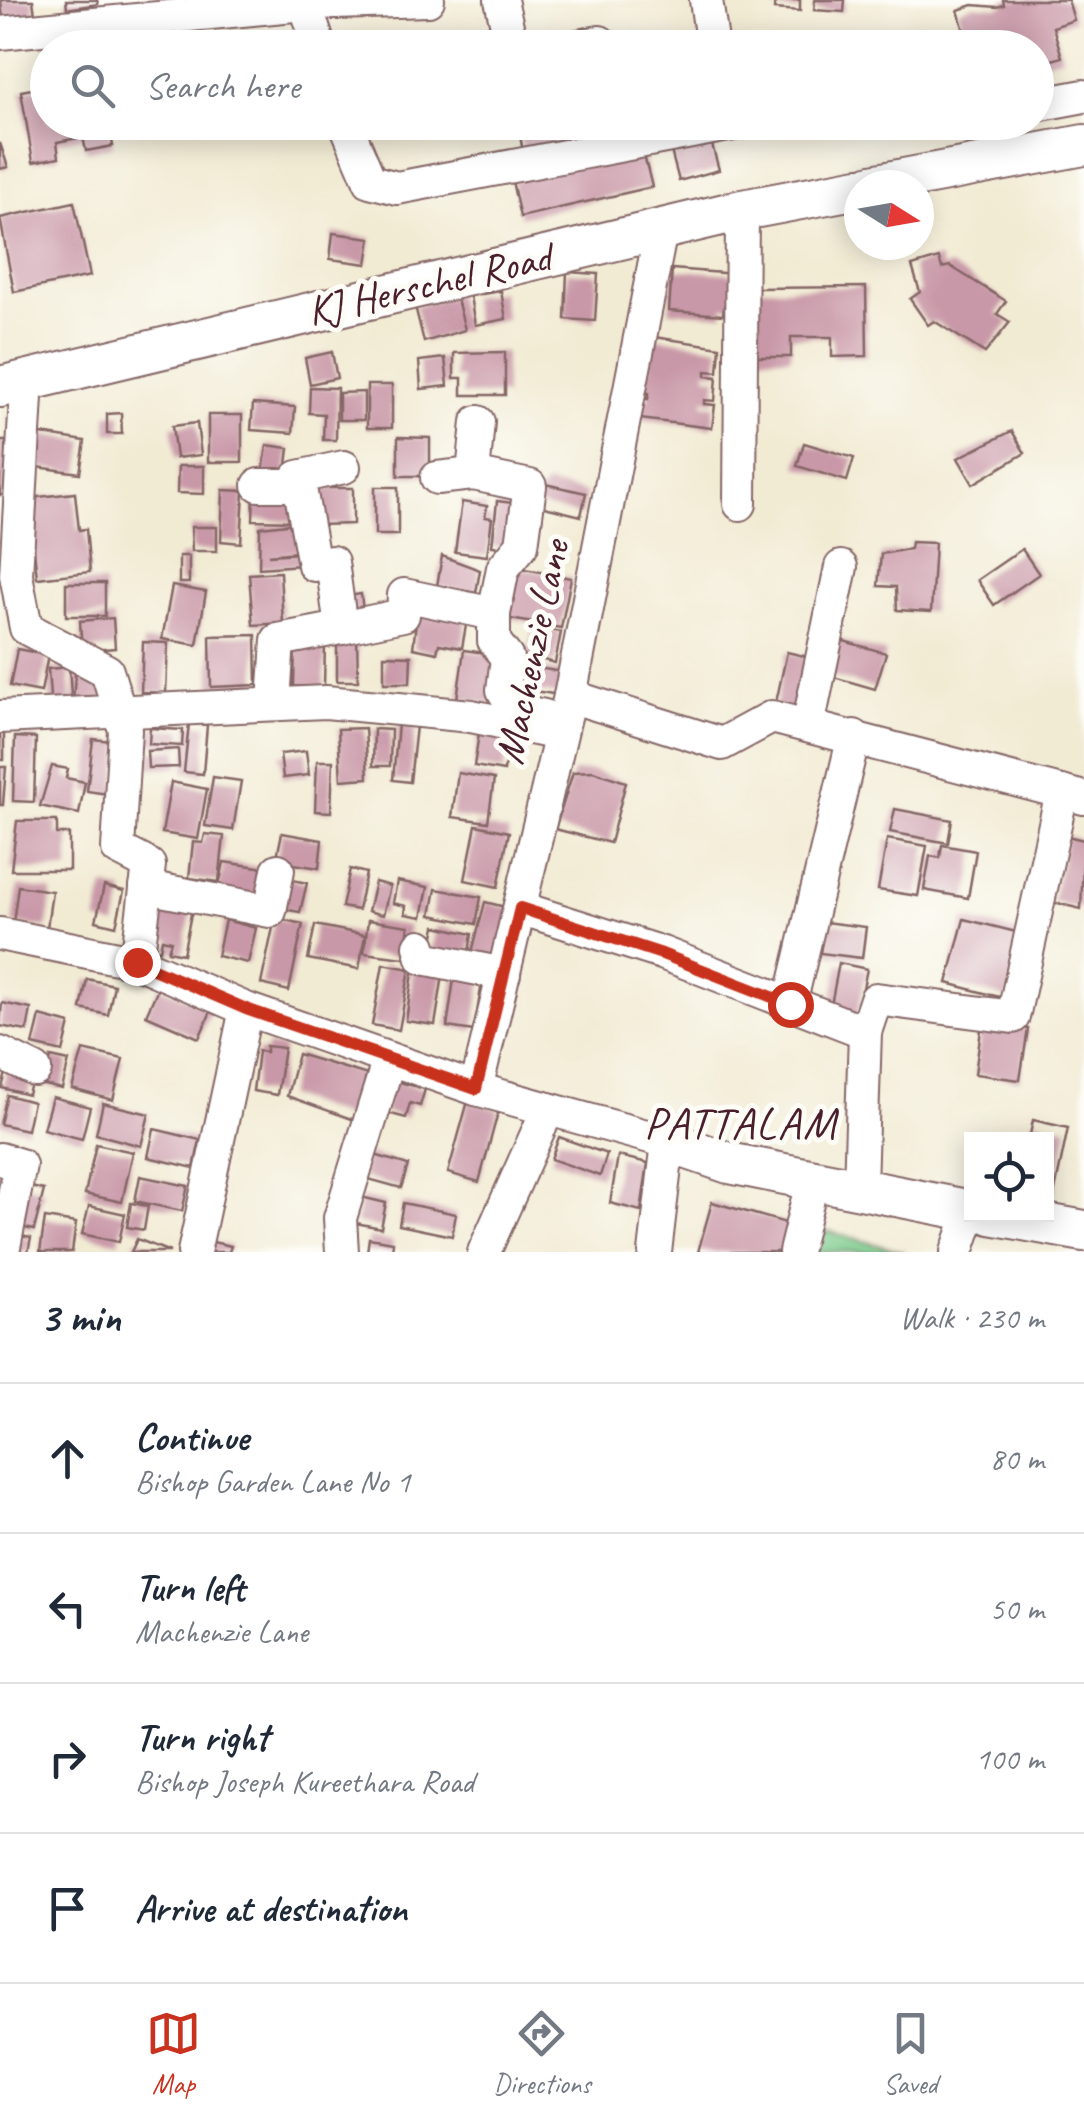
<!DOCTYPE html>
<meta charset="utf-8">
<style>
:root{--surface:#fff;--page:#f6f6f7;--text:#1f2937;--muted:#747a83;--line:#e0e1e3;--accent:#c8321e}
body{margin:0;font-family:Caveat,sans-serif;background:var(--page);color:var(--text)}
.controls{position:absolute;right:30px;bottom:30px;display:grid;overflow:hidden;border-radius:0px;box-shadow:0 5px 25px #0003}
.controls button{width:90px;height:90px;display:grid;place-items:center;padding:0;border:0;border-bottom:2px solid var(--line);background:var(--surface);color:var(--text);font:50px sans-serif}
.compass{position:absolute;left:844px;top:170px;width:90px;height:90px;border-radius:50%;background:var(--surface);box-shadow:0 5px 25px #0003;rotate:101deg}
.stop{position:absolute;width:30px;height:30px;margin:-22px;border:8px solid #c8321e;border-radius:50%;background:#fff}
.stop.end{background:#c8321e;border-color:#fff;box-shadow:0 2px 10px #0008}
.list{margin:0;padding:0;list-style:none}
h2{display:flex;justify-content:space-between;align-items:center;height:130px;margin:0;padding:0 40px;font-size:42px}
h2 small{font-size:32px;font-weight:400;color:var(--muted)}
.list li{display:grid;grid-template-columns:65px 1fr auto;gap:30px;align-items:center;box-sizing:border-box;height:150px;padding:0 40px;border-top:2px solid var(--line)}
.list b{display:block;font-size:38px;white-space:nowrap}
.list p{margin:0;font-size:32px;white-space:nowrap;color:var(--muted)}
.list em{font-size:32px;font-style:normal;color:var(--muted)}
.icon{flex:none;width:55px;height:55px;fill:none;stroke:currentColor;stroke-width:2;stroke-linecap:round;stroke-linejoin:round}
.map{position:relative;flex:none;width:1084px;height:1252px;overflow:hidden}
.search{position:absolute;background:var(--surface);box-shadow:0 5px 25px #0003;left:30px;right:30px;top:30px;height:110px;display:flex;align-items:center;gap:25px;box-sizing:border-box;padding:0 35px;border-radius:55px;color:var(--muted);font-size:38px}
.sheet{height:730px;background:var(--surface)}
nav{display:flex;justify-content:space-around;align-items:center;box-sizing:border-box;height:140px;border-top:2px solid var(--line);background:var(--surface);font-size:28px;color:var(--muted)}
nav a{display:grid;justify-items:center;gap:5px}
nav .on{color:var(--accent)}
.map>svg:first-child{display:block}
</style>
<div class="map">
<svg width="1084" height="1252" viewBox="0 0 1084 1252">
<rect width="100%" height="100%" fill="#fdfcf7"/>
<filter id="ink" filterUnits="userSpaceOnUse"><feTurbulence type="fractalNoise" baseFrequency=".01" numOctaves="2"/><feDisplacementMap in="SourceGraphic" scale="20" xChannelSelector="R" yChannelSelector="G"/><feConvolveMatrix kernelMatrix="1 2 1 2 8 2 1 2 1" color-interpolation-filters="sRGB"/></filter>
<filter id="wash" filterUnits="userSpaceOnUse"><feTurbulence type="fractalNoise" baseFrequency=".0048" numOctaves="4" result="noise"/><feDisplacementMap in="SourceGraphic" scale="40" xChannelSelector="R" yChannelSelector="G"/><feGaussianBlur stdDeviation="2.25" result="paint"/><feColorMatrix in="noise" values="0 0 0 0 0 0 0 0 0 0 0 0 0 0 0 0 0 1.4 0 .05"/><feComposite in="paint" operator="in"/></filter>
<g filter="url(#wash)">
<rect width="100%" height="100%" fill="#f2ebd4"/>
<path fill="#7aca8b" stroke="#62745b" stroke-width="2.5" d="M812,1227L904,1252H806Z"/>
<g id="blocks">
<g fill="#c998a8">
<path d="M1,0H33L35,15L3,20Z"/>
<path d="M66,0H97L98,4L67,9Z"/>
<path d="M775,0H800V11L774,9Z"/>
<path d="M815,0H845L844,12L814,10Z"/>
<path d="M1003,0H1068L1074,20L1053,27L1062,57L1036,65V48H969L958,10L973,5L997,7L1004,5Z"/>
<path d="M137,39L138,48H112L111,43Z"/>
<path d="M48,86V122H109L113,146L86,151L83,137L57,142L59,157L33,162L21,91Z"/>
<path d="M615,122L618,141L524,158L518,124Z"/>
<path d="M711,141L719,170L679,181L671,151Z"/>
<path d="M0,143L8,167L0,169Z"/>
<path d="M643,151L652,187L520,217L512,181Z"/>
<path d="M74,202L90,276L14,292L0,218Z"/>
<path d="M333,233L371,238L367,264L330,259Z"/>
<path d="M939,258L942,268L950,266L1006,301L997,314L1010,322L985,353L934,321L928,325L910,299L920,292L912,266Z"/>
<path d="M672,269L735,274L732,307L724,306L723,315L669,311Z"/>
<path d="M567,272L598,274L595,321L565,319Z"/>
<path d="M866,287L867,356L832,357V337H791V357H756V288Z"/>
<path d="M501,291L506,319L475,325L470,296Z"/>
<path d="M456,295L465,330L424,342L415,306Z"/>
<path d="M648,336L720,347L718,372L706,371V376L717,377L715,401L704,400V404L715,405L712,428L640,419L642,398L648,399L649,393L642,392L645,370H650Z"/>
<path d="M332,352L337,378L310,384L305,358Z"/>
<path d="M505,352V395H462V378H454V353Z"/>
<path d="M445,358L448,386L421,389L419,361Z"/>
<rect x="367" y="385" width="25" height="43"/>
<path d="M310,387L337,388L336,440H323L324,414L309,413Z"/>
<path d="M364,392V420H339V393Z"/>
<path d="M253,404L295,407L293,433L251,430Z"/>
<path d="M121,413L122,434H107V414Z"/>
<rect x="208" y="415" width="34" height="47"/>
<path d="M197,423L201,455L176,458L172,426Z"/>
<path d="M1012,431L1025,453L973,484L958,458Z"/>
<path d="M35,433L85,441L80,473L30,466Z"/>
<path d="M398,437L430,438V476H398Z"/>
<path d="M0,441H6L9,495H0Z"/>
<path d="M804,443L854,458L847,481L797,466Z"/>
<path d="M267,445L289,448L285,482L262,478Z"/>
<path d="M178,466H204V494L177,493Z"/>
<path d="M545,484L586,493L581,516L532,504Z"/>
<rect x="375" y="487" width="23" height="48"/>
<path d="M316,488H353V524L317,525Z"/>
<path d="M223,490L244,491L241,543L221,541Z"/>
<path d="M254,490L295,491V521L253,520Z"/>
<path d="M75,493L79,530L86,529L90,572L37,578L29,498Z"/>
<path d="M497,501L513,503L508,548L492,546Z"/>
<path d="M462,502L487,506L485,517L492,518L487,556L455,552Z"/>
<path d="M305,522L307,551L268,555L301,553L302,565L259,568L260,527Z"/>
<path d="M191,527H217V551H192Z"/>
<path d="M911,542L935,543L931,612L897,610L896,587L878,586L881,554L910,549Z"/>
<path d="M1022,549L1039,574L994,605L977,580Z"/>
<rect x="179" y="556" width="10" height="27"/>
<path d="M442,556L480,570L476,593L437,586Z"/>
<path d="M515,567L571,578L561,628L505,618Z"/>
<path d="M280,572L283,623L253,625L249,574Z"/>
<rect x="66" y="583" width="39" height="33"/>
<path d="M172,586L206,592L197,645L162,639Z"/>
<path d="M361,594L364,619L342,597Z"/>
<path d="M418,605L468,614L462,648L439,644L437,653L413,648Z"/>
<path d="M113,618L115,648L82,651L80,621Z"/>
<path d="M533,627L561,632L555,663L528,656Z"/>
<path d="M256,635L257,685L211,687L210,636Z"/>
<path d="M337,636H357L358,681H337Z"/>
<path d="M833,638L886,653L875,689L823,674Z"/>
<path d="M295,641L325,642L324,687L294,686Z"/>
<path d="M143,642L168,643L166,693L141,692Z"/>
<path d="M17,649L48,655L41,692L10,686Z"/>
<path d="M464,650L499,655L493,704L457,699Z"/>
<path d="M787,652L816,659L803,713L775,707Z"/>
<path d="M384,655L411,656L410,683H384Z"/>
<path d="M520,665L562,672L559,695L516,688Z"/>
<path d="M69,667L72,708L51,710L48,669Z"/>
<path d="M75,674L105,676L104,706L73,704Z"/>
<path d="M189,723L207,725L203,774L184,772Z"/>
<path d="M398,724L416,726L410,782L393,780Z"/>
<rect x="0" y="726" width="4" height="34"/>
<path d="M150,728L183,730L182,746L149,744Z"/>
<path d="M365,728L368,778L341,780L338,729Z"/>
<path d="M374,729L391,730L390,766H373Z"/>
<path d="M479,733L509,738L504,771L474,766Z"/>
<path d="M15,737L36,738L34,802L13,801Z"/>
<path d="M93,739L121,742L115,795L87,791Z"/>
<path d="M178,749L179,767L148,768L147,751Z"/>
<path d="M306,751L309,775L283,778L280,754Z"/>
<path d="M317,761H333L331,812L315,811Z"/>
<path d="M52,766L68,769L66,778L85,782L79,814L40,806Z"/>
<path d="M0,767H6L3,805H0Z"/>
<path d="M593,771L626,782L610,843L555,829L573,772Z"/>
<path d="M458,773L494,779L488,822L452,817Z"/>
<path d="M213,777L241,781L233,830L205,826Z"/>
<path d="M171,782L207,789L198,839L162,833Z"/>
<path d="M895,809L952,820L948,843L890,832Z"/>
<path d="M17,821H57V834H69V870H11Z"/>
<path d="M476,825L509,832L498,887L465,880Z"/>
<path d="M282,833L322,840L319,868L276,861Z"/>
<path d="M205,834L224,836L219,882L189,878L193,842L203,843Z"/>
<path d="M1067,836L1084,840L1081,909L1052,902Z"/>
<path d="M887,839L927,846L918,896L878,890Z"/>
<path d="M942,845L976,851L968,898L924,890L930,856L940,858Z"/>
<path d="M224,862L265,868L259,901L217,895Z"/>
<path d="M350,869L366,873L358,910L342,907Z"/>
<path d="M283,878L307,883L300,912L277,908Z"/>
<path d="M397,881L428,887L422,917L405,914L406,906L393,903Z"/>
<path d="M375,882L390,886L383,915L368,911Z"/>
<path d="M18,886L52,891L47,928L13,923Z"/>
<path d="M104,886L124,891L116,926L96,921Z"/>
<path d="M436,889L481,897L476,924L431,915Z"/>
<path d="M154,897L193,904L183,954L168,951L171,941L162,939L160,950L144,947Z"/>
<path d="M485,902L517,910L503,968L470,960Z"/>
<path d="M275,918L303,924L289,991L261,984Z"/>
<path d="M964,919L1024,934L1007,999L947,983Z"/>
<path d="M225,920L256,928L248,963L217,956Z"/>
<path d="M368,920L409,926L404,958L364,953Z"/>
<path d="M824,922L866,927L862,958L820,953Z"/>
<path d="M315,925L365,935L359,969L308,959Z"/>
<path d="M436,926L472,934L468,958L431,951Z"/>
<path d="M839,963L867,969L857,1016L830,1010Z"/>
<path d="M383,964L410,969L399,1030L372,1025Z"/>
<path d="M414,965L444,969L435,1025L406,1021Z"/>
<path d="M455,972L483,976L474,1031L447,1027Z"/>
<path d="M87,979L114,985L108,1015L81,1009Z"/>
<path d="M159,986L212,1009L199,1038L146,1015Z"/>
<path d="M2,1003L31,1009L27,1031L0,1026Z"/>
<path d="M40,1016L70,1024L63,1052L33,1045Z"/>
<path d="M982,1022L1028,1029L1020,1080L975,1074Z"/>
<path d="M266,1046L284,1048L277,1095L253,1091L258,1051L266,1052Z"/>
<path d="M83,1050L123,1059L113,1100L72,1089Z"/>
<path d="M298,1054L371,1076L357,1121L287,1096Z"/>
<path d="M51,1057L69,1061L62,1089L44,1085Z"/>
<path d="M7,1069L33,1075L28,1095L2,1088Z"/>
<path d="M392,1080L425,1089L420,1106L410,1103L406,1118L384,1112Z"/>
<path d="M7,1095L33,1102L27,1130L0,1124Z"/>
<path d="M52,1097L90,1107L82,1139L43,1129Z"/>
<path d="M468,1101L499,1109L479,1182L448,1173Z"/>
<path d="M103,1103L149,1114L141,1146L96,1134Z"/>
<path d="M1033,1120L1068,1128L1054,1195L1046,1193V1140H1029Z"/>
<path d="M154,1129L200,1140L194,1168L148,1157Z"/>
<path d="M559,1137L607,1154L600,1176L551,1159Z"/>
<path d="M96,1144L133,1152L122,1202L85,1194Z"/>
<path d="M368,1153L408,1165L401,1188L361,1177Z"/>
<path d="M618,1156L648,1163L641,1211L610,1203Z"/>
<path d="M140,1176L188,1186L182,1211L135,1201Z"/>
<path d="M22,1185L44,1190L34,1230L12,1225Z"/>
<path d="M361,1197L386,1203L381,1228L356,1223Z"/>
<path d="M712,1202L793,1225L785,1252H698Z"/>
<path d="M131,1203L148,1206L144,1230L127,1227Z"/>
<path d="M403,1203L456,1214L452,1236L399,1225Z"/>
<path d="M89,1206L125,1214L119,1242L82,1234Z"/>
<path d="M45,1218L76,1223L72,1252H40Z"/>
<path d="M16,1235L31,1238L28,1252H12Z"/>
<path d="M369,1238L393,1242L392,1252H367Z"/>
<path d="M137,1239L170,1252H131Z"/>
<path d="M208,1241L231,1246L229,1252H205Z"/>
</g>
</g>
</g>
<g filter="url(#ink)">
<use href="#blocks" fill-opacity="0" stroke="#856666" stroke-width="2.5"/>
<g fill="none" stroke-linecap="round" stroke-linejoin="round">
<defs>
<g id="minor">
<path d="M501,0L512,48"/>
<path d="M706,0L713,48"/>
<path d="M305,4L320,48"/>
<path d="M0,33L305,4L428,0"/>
<path d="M568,48L600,42L601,48"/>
<path d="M1036,105L1084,96"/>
<path d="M345,122L370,181L397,188L744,122"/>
<path d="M27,379L16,575L26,628L107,671L125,730L118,849L149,865L137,962"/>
<path d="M478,422L473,474L530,486L522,545L503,568L494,614"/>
<path d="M344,467L298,477L314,565L332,562L341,628L403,615L404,595L494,614V641L507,658L503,690L515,710L544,716"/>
<path d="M437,478L473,474"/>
<path d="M259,485H300"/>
<path d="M740,504L742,210"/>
<path d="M570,696L722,744L772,717L1084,798"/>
<path d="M274,703L278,640L341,628"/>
<path d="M0,717L326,702L471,716L560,734"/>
<path d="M808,726L841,567"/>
<path d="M146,887L270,911L278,870"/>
<path d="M520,908L662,953L865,1032L860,1186"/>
<path d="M0,934L137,962L246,1009L476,1089L668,1142L655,1252"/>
<path d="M420,946L423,958L504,974"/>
<path d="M790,1004L854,736"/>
<path d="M865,1032L876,999L1013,1017L1062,792"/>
<path d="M0,1053L35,1070"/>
<path d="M476,1089L570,696L661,230"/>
<path d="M0,1159L20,1165L3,1252"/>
<path d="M194,1252L246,1009"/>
<path d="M342,1252L340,1218L389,1059"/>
<path d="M484,1252L548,1109"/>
<path d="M795,1252L813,1178"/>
<path d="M957,1252L971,1211"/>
</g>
<g id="major">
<path d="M872,185L1084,145"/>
<path d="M0,387L742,210L859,188"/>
<path d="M668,1142L729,1163L972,1211"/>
<path d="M991,1214L1084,1231"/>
</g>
</defs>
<use href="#minor" stroke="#856666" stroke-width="36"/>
<use href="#major" stroke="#856666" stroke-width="44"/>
<use href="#minor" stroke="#fff" stroke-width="32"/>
<use href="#major" stroke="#fff" stroke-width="40"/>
</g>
</g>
<g fill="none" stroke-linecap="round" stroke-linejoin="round" filter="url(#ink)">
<path stroke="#c8321e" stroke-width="12" d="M137,962L246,1009L476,1089L520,908L662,954L790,1004"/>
</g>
<g text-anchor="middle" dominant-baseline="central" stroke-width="10" stroke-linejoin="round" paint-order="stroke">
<g font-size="42" fill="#4a1f2b" stroke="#fdfcf7">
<text transform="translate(429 284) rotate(-13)">KJ Herschel Road</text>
<text transform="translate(532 652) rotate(-78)">Machenzie Lane</text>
</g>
<g font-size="45" letter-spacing="2.5" fill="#4a1f2b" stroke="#fdfcf7">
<text x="741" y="1123">PATTALAM</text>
</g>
</g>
</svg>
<div class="controls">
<button><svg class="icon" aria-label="locate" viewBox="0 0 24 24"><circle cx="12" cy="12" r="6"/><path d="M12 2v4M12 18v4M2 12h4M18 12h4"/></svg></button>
</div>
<svg class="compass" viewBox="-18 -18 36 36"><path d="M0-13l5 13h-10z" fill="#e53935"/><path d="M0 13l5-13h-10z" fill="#747a83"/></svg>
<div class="stop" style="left:790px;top:1004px"></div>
<div class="stop end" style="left:137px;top:962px"></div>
<div class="search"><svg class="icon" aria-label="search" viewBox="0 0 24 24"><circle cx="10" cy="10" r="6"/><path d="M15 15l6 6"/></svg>Search here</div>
</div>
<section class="sheet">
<h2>3 min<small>Walk · 230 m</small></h2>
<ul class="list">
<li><svg class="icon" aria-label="ahead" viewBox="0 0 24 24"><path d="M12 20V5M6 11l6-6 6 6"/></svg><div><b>Continue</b><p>Bishop Garden Lane No 1</p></div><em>80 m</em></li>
<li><svg class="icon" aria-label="left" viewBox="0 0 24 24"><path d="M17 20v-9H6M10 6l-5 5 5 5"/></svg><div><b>Turn left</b><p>Machenzie Lane</p></div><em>50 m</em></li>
<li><svg class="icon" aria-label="right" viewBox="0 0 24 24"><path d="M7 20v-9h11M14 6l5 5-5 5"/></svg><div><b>Turn right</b><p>Bishop Joseph Kureethara Road</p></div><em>100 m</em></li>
<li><svg class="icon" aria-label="arrive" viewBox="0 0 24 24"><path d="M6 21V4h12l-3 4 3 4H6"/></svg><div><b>Arrive at destination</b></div></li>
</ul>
</section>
<nav>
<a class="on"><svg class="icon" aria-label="map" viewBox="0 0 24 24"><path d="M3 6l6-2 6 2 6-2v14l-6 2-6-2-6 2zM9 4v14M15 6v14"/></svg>Map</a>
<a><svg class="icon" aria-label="directions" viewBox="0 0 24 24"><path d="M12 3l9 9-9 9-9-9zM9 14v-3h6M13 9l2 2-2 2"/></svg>Directions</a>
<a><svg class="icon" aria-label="saved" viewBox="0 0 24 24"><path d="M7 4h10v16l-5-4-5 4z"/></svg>Saved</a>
</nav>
